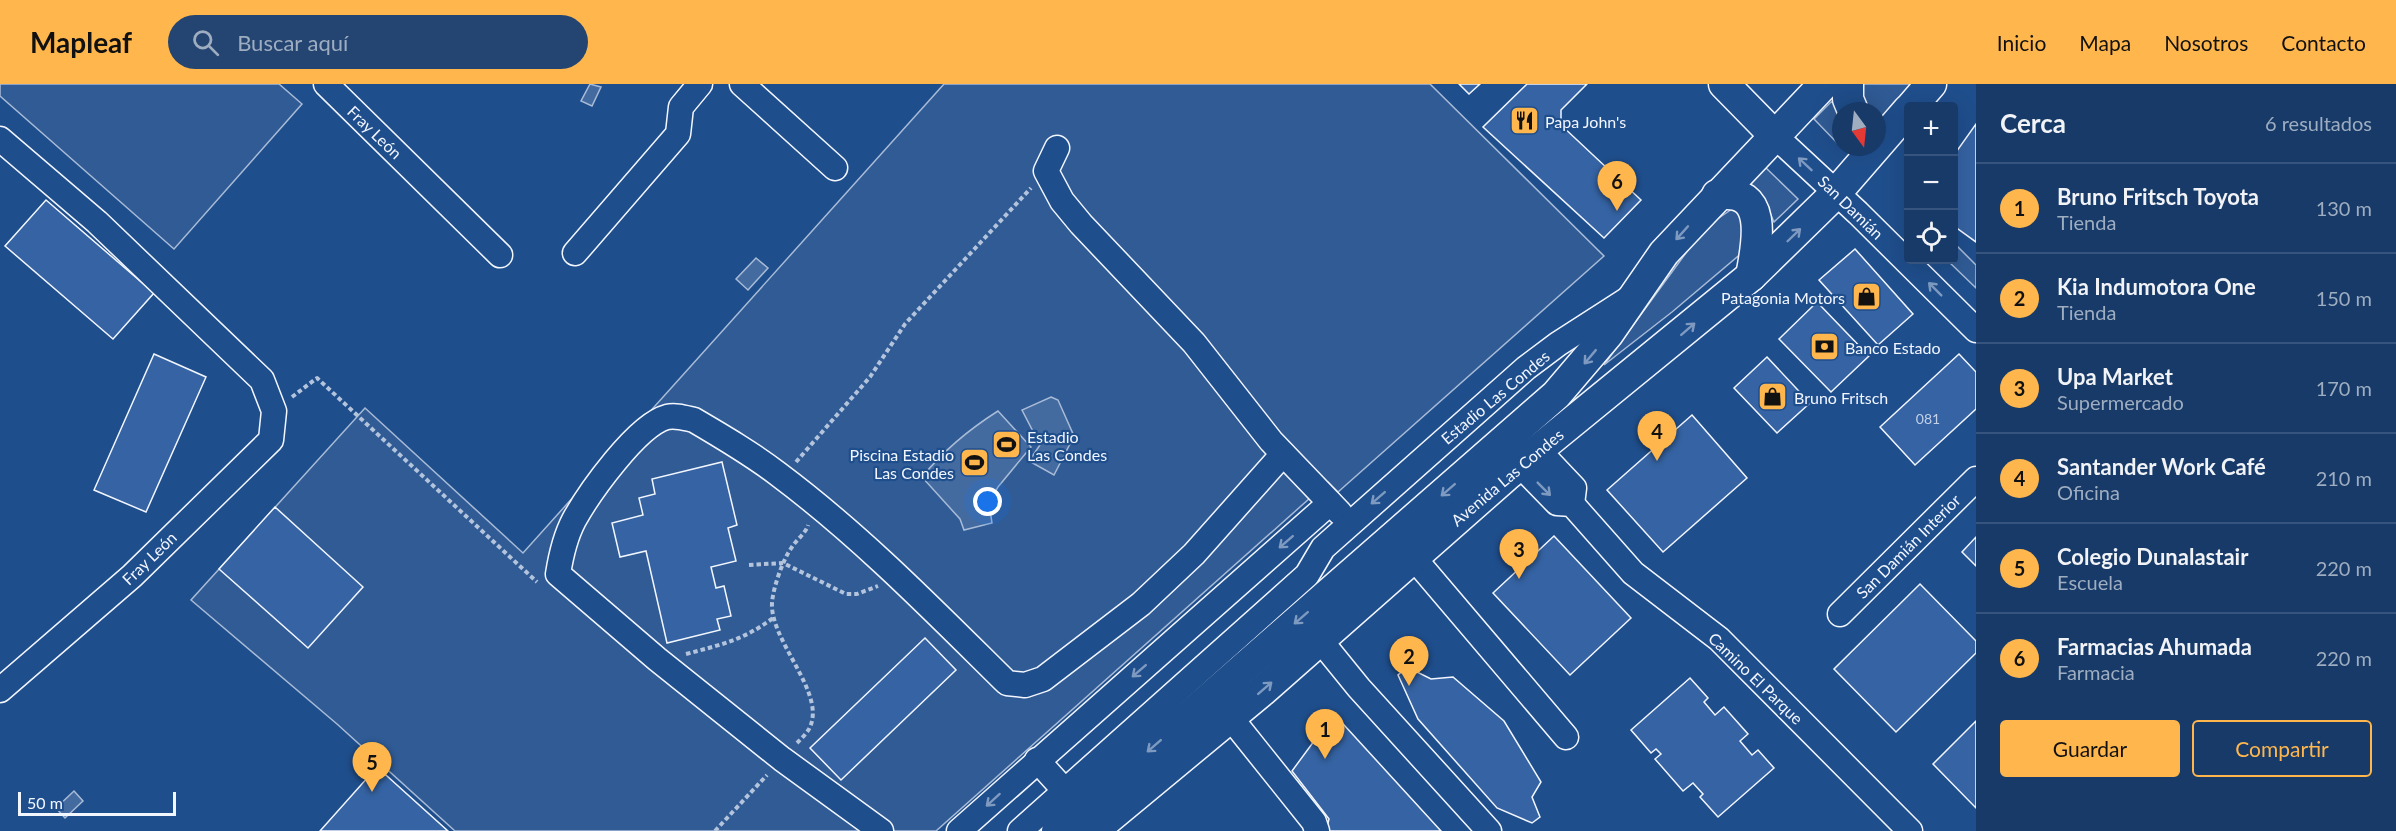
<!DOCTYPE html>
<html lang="es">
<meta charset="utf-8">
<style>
:root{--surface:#173a69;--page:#244571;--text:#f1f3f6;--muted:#9eadc0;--line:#36547d;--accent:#ffb74d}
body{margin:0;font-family:Lato,sans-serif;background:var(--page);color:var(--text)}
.controls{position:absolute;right:18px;top:18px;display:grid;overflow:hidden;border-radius:6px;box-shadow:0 6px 24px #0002}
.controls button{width:54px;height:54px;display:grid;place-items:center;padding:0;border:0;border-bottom:2px solid var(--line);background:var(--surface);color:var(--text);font:30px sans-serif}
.compass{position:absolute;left:1832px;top:18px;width:54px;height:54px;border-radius:50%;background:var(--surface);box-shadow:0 6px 24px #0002;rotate:165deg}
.scale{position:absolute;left:18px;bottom:15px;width:158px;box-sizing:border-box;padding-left:6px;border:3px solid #f2f6ff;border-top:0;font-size:16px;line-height:21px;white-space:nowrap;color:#f2f6ff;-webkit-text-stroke:4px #1f4e8c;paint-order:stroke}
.you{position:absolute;left:988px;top:418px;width:21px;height:21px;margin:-15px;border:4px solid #fff;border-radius:50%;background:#1a73e8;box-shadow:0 0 0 9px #1a73e833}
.badge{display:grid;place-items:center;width:39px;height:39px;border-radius:50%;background:var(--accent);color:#111;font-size:20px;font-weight:700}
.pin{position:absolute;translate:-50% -50px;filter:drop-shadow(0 2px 3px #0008)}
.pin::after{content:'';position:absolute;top:32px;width:21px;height:18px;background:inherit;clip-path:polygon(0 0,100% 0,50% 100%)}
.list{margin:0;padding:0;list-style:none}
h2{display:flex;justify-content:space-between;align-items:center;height:78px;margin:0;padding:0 24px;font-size:26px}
h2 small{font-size:20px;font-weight:400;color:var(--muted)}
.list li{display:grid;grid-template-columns:39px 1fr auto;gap:18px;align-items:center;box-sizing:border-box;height:90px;padding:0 24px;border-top:2px solid var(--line)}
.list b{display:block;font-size:22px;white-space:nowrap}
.list p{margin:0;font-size:20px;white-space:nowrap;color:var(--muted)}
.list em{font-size:20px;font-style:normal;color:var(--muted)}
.actions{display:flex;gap:12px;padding:18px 24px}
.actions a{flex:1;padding:14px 0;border:2px solid var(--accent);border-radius:6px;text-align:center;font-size:21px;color:var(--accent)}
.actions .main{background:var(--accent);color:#111}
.icon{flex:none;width:33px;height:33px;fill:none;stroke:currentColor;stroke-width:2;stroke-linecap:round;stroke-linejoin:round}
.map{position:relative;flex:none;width:1976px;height:747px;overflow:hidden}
header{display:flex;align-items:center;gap:36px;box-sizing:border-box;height:84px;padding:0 30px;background:var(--accent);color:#111}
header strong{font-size:28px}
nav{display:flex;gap:33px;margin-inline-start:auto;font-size:21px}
.search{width:420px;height:54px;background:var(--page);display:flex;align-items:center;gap:15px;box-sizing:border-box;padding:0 21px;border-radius:33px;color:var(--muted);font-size:22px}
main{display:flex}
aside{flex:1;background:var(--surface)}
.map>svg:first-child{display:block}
</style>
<header>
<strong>Mapleaf</strong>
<div class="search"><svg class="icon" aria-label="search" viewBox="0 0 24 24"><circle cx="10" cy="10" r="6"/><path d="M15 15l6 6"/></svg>Buscar aquí</div>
<nav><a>Inicio</a><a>Mapa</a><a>Nosotros</a><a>Contacto</a></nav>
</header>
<main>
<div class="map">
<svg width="1976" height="747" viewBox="0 0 1976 747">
<rect width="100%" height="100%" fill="#1f4e8c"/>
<g fill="#305b95" stroke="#a8bbd7" stroke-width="1.5">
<path d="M0,0H279L302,20L174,165L0,12Z"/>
<path d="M944,0H1430L1604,172L1338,408L1328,398L936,747H455L337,640L191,516L365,324L523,469Z"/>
<path d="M1863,0H1912L1889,30L1881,33L1877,32V27L1867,26L1863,17Z"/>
<path d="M1831,18L1835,19L1841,35V63L1814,35Z"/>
<path d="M1765,83L1798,115L1774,138L1766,120L1745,102Z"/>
<path d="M1732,125L1739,127L1748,138L1743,168L1672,228L1604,281L1691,162L1716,136Z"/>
<path d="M1954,159L1976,181V204L1947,176H1954Z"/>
</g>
<g fill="#446ba0" stroke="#a8bbd7" stroke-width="1.5">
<path d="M590,0L601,3L592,22L581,17Z"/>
<path d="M756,174L768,184L748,206L736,195Z"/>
<path d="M1051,313L1058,316L1074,352L1054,391L1029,377L1040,361L1022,326Z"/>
<path d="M998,327L1031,363L998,403L989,420L992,439L964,446L960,435L922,393C944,366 968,346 998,327Z"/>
<path d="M74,707L83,717L65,734L56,724Z"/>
</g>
<g fill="#3563a3" stroke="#f2f6ff" stroke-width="1.5">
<path d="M1459,0H1480L1469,10Z"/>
<path d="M1527,0H1587L1561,26V41L1641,116L1604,154L1483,43Z"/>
<path d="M1976,40V158L1954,142V71Z"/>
<path d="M46,116L154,209L113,255L5,162Z"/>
<path d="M1855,165L1913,230L1878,261L1819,196Z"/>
<path d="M1817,218L1869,272L1831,308L1779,255Z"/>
<path d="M154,270L206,293L146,428L94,406Z"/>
<path d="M1959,270L1976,288V325L1915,381L1880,343Z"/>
<path d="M1767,273L1810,319L1777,349L1734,304Z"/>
<path d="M1692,331L1747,394L1663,468L1607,406Z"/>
<path d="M722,378L737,441L728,444L736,477L711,483L716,504L724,502L731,532L717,535L720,546L667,559L646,467L620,473L612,439L643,431L639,414L655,410L652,395Z"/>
<path d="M275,423L363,503L308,564L219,485Z"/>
<path d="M1554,452L1631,534L1570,591L1493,509Z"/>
<path d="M1976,453V482L1962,468Z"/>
<path d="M1920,500L1976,557V569L1896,648L1834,585Z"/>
<path d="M925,554L956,586L841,696L810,664Z"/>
<path d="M1407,583L1431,595L1453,593L1504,637L1541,698L1532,713L1540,733L1532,739L1497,724L1418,635L1398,591Z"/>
<path d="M1690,594L1708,614L1704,618L1715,631L1724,623L1748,650L1740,657L1752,671L1758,666L1774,684L1718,733L1700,713L1703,710L1693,699L1683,707L1655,675L1661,670L1656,665L1651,669L1631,646Z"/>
<path d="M1334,630L1441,747H1326L1329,735L1292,687Z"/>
<path d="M1976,637V724L1933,680Z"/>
<path d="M377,683L448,747H320Z"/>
</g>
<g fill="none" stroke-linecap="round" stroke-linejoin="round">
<defs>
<g id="minor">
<path d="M326,0L500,171"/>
<path d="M742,0L835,84"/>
<path d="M1774,51L1858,129L1976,246"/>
<path d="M0,55L97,138L262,296L274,327L271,356L132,492L0,606"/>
<path d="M1057,64L1046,87L1062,117L1081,140L1194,259L1271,357L1340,429"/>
<path d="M575,169L678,50L681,23L700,0"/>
<path d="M1538,366L1574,404L1572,420"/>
<path d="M1520,381L1557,419L1572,420L1633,489L1719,555L1910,747"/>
<path d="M1413,473L1566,653"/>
<path d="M1840,530L1976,395"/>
<path d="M1320,556L1359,604L1489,747"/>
<path d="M1230,633L1314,738L1317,747"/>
<path d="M1037,676L1065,707"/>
<path d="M881,747L782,675L657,575L558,490C561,471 565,453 574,436C589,409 637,341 667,333C676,331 685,334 694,336C723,353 752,370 778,390C861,452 934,527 1007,599L1025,601L1043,595L1141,520L1194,470L1283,370"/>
<path d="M959,747L1330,419"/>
<path d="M1020,747L1307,491L1323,464L1526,284L1558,260L1628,215"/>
</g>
<g id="major">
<path d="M1724,0L1774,51"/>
<path d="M1848,0V15L1853,27"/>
<path d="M1912,22L1931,0"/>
<path d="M1717,111C1770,102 1757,161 1751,192"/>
<path d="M1057,747L1556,311L1608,250L1664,169L1824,0"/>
<path d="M1093,747L1262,607L1506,392L1751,192L1836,109L1908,26"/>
</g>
</defs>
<use href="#minor" stroke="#f2f6ff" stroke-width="27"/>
<use href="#major" stroke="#f2f6ff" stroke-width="33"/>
<g stroke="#b3c4dc" stroke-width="4" stroke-dasharray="4.5 3" stroke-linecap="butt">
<path d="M292,313L317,294L537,498"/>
<path d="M796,378L870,293L905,240L1031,104"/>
<path d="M749,481L783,479L846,510H857L878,502"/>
<path d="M686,570C720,561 744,556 773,534"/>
<path d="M797,659C801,655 806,650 809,645C828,610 770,558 772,519C773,504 783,475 792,463C797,455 806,449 808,441"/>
<path d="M715,747L767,691"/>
</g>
<use href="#minor" stroke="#1f4e8c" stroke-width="24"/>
<use href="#major" stroke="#1f4e8c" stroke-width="30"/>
</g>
<defs><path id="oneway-shaft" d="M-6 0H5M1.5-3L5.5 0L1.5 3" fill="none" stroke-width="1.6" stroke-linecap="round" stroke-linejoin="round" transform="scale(1.5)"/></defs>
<g stroke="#7e9ac0">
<use href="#oneway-shaft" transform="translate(1805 80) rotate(-137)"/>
<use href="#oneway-shaft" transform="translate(1682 149) rotate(132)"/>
<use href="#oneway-shaft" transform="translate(1794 151) rotate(-44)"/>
<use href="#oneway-shaft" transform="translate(1935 205) rotate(-135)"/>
<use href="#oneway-shaft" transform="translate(1688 245) rotate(-41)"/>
<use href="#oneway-shaft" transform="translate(1590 273) rotate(130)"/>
<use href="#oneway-shaft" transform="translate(1544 405) rotate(45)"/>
<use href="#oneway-shaft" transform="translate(1448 406) rotate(139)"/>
<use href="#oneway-shaft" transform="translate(1378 414) rotate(139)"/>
<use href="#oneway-shaft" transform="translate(1286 458) rotate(139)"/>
<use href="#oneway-shaft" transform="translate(1301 534) rotate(139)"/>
<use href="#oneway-shaft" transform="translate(1139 587) rotate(139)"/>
<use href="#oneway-shaft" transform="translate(1265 604) rotate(-41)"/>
<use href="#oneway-shaft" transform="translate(1154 662) rotate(139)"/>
<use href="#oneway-shaft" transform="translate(993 716) rotate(138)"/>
</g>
<defs>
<symbol id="restaurant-square" viewBox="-11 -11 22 22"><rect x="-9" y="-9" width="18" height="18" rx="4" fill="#ffb74d" stroke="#1f4e8c"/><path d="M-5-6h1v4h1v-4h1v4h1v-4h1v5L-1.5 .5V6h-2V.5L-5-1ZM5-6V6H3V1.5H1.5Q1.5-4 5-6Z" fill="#111"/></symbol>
<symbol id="shop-square" viewBox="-11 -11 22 22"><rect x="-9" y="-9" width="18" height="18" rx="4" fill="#ffb74d" stroke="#1f4e8c"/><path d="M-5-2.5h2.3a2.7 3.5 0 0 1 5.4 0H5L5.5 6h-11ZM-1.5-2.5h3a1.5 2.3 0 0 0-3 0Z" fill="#111"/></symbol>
<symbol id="bank-square" viewBox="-11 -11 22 22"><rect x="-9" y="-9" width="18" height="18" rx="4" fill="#ffb74d" stroke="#1f4e8c"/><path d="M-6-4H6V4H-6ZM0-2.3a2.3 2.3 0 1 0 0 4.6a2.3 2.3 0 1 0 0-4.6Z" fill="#111"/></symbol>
<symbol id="stadium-square" viewBox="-11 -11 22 22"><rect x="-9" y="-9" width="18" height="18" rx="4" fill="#ffb74d" stroke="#1f4e8c"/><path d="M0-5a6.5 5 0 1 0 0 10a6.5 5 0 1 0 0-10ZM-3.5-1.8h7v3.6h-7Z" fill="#111"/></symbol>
</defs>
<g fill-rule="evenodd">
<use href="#restaurant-square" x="1508" y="20" width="33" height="33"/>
<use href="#shop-square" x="1850" y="196" width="33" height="33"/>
<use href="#bank-square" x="1808" y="246" width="33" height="33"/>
<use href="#shop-square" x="1756" y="296" width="33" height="33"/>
<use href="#stadium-square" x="990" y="344" width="33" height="33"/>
<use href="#stadium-square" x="958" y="362" width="33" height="33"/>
</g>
<g text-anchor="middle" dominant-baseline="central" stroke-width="4.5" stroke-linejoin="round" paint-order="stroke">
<g font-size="14" fill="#c3d1e8">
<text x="1928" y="334">081</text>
</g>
<g font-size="16" fill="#f2f6ff" stroke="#1f4e8c" text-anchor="start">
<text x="1545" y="37">Papa John's</text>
<text x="1845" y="213" text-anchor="end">Patagonia Motors</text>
<text x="1845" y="263">Banco Estado</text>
<text x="1794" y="313">Bruno Fritsch</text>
<text x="1027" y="352">Estadio<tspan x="1027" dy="18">Las Condes</tspan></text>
<text x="954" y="370" text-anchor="end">Piscina Estadio<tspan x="954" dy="18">Las Condes</tspan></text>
</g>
<g font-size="16" fill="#f2f6ff" stroke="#1f4e8c">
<text transform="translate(375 48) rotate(44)">Fray León</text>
<text transform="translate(1851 123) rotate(44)">San Damián</text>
<text transform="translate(1495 313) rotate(-40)">Estadio Las Condes</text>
<text transform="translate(1507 393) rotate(-40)">Avenida Las Condes</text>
<text transform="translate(1908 462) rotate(-45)">San Damián Interior</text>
<text transform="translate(149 474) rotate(-44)">Fray León</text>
<text transform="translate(1756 594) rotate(44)">Camino El Parque</text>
</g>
</g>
</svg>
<div class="controls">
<button>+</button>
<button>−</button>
<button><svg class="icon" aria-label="locate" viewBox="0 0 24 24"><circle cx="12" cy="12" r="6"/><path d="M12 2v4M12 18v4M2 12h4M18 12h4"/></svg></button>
</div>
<svg class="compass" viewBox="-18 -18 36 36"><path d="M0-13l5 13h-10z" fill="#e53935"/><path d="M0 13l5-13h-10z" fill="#9eadc0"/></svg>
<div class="scale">50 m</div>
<div class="you"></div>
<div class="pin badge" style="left:1325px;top:675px">1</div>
<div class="pin badge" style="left:1409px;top:602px">2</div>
<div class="pin badge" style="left:1519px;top:495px">3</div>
<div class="pin badge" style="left:1657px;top:377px">4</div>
<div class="pin badge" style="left:372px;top:708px">5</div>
<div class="pin badge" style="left:1617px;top:127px">6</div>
</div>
<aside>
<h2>Cerca<small>6 resultados</small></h2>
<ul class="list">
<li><span class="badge">1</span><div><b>Bruno Fritsch Toyota</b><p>Tienda</p></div><em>130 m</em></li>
<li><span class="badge">2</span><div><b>Kia Indumotora One</b><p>Tienda</p></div><em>150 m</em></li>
<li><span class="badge">3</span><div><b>Upa Market</b><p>Supermercado</p></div><em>170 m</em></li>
<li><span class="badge">4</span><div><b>Santander Work Café</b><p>Oficina</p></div><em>210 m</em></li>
<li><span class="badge">5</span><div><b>Colegio Dunalastair</b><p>Escuela</p></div><em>220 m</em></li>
<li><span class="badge">6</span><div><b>Farmacias Ahumada</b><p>Farmacia</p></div><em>220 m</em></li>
</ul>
<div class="actions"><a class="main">Guardar</a><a>Compartir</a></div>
</aside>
</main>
